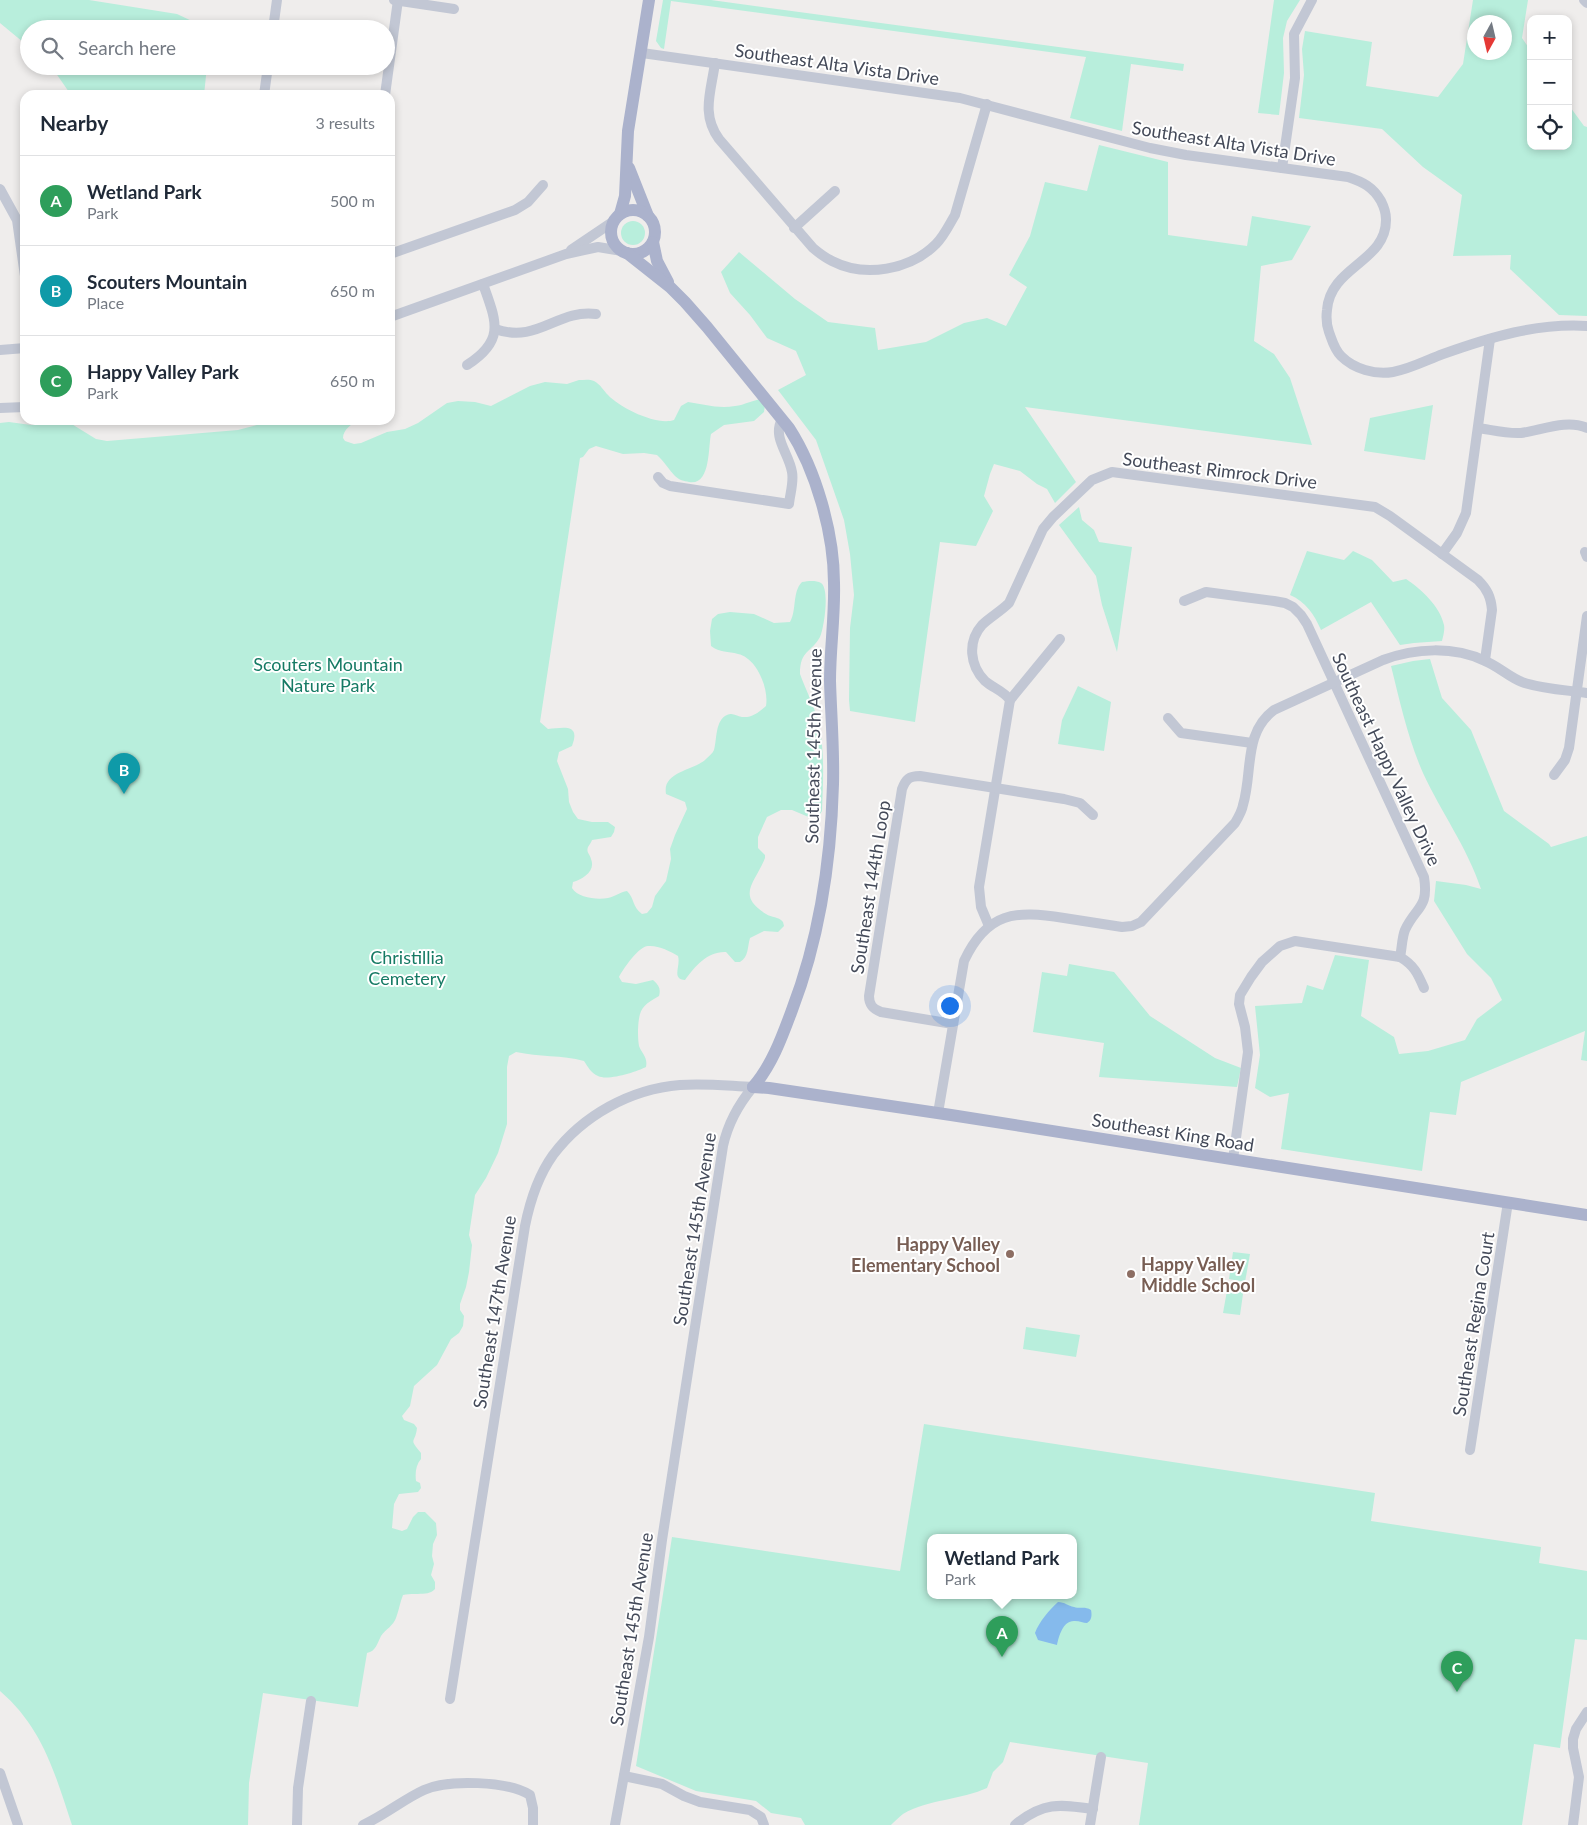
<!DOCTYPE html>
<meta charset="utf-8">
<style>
:root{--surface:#fff;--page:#f2f2f3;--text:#1f2937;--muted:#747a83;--line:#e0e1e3;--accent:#0b8043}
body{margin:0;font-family:Lato,sans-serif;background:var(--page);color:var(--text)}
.controls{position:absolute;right:15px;top:15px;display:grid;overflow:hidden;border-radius:10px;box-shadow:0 2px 8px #0003}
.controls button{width:45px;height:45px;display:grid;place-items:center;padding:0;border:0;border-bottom:1px solid var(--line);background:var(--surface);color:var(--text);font:25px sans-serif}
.compass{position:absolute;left:1467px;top:15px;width:45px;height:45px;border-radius:50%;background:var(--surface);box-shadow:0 2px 8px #0003;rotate:188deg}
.you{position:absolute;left:949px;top:1005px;width:18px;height:18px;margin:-12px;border:4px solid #fff;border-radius:50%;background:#1a73e8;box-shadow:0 0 0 8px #1a73e833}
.badge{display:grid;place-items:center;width:32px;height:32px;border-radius:50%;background:var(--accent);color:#fff;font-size:16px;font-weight:700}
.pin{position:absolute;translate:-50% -41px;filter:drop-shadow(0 1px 2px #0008)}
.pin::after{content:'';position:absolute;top:26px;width:18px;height:15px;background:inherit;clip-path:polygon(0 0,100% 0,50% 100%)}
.popup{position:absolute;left:927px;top:1534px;width:150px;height:65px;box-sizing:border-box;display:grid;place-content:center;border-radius:10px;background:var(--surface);filter:drop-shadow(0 1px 4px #0005);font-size:16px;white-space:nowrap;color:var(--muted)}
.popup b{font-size:19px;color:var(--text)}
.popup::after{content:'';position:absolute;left:50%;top:100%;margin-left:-10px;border:10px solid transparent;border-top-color:var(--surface)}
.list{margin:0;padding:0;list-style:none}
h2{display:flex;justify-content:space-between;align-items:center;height:65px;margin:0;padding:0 20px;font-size:21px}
h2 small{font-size:16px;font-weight:400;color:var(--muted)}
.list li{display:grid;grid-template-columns:32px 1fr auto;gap:15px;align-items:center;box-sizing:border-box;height:90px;padding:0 20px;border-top:1px solid var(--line)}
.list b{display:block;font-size:19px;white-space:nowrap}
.list p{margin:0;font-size:16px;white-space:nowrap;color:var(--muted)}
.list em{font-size:16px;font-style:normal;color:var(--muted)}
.icon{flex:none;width:28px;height:28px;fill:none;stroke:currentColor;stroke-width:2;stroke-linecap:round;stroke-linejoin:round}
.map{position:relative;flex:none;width:1587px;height:1825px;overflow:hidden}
.search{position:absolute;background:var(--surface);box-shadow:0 2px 8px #0003;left:20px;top:20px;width:375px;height:55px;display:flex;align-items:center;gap:12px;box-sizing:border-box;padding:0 18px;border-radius:28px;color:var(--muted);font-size:19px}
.panel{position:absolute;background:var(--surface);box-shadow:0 2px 8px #0003;left:20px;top:90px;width:375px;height:335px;border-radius:15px}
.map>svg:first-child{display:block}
</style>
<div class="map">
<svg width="1587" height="1825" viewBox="0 0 1587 1825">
<rect width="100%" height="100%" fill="#efedec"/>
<g fill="#b8eedc" fill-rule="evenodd">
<path d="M0,0H89L177,14L209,29H29V47L0,23Z"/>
<path d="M663,0H711L1184,64L1183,71L1131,64L1122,131L1070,118L1086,57L671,1L664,49L661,48L656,41Z"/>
<path d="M1274,0H1300L1287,21L1283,38L1284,73L1279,115L1258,113Z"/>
<path d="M1473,0H1528L1522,38L1531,51V146H1568V104L1584,126L1587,127V316L1559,315L1510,269L1511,255L1453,256L1462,195L1423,167L1382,129L1299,118L1304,75L1302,49L1305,31L1372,42L1366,86L1438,97L1463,64ZM1474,22H1504V52H1474Z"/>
<path d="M51,66H207L204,95H71Z"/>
<path d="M1099,145L1168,162V235L1247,246L1252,216L1311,226L1292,260L1261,266L1254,341L1274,354L1290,378L1312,445L1025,407L1076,482L1055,503L1047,489L1037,484L1020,471L994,464L990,474L984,496L993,511L976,546L940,542L915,722L850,711L849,700L850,628L854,595L850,554L844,520L816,440L778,390L806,375L796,351L767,338L750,315L730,293L721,272L739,252L795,299L828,322L875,328L878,350L926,342L964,323L987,318L1006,326L1027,287L1009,275L1030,236L1045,182L1087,191Z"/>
<circle cx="633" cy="233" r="12"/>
<path d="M579,380C584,380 590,379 594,381C601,385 603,390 608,395C620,408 657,426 674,420L681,406L688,402C703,404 718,409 735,406C745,405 752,400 762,399L765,405L764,412L754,421L724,425L711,434C708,447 711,486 689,482C684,481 679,480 675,476C669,470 664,461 657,455L644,453L623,454L596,446L589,449L583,457L580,458L540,722L548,729C563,728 581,723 572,746L559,752L557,761L568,789L569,802L573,812L578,819L592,822H608L615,827L614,832L611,837L592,840C592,841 588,847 588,847C586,853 590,854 591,859C596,871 583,879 573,882L572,888C578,898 597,900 608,898C616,896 620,892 627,891C635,899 632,907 642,914L647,913L652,907L655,896L666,881L671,859L670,849L675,835L687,809L685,802L666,794C662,771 694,771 706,759C709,756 713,753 714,750C717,740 715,720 727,715C733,712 736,716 742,717C752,718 759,712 766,706C769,689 757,658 738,654C728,651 720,653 711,646L710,631L712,619L718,614L730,612L754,614L774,623L790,622C797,610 792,592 802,582C808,581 816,580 821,583C830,589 824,628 820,637C811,653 800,650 800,674C806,691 815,707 819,725C825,753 823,783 822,811L818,817L811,818L792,810H781L767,817L758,837V848L765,855V858C756,882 735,895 766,914C772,918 778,916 783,922L784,926L778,932L764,931L750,938C747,948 749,956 740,962H735L726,952C708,951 695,966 685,980C671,979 681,966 678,956C670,951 658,945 648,946C639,946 623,969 619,977L622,982L636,984L653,980C659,985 661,989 659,996C641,1006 639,1010 638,1030C638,1035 638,1040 639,1046C642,1054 648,1057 646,1067C636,1072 608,1081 598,1076C591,1073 588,1067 584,1061C562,1055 539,1057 516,1052L509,1056L507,1067V1124L498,1153L486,1178L475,1195L469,1235L472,1245L469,1272L466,1287L460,1304V1310L464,1316L463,1326L459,1333L451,1339L437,1365L414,1386L410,1406L402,1416L404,1420L414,1424L417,1428C415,1445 408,1437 421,1453V1459C416,1465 415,1472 416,1481L420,1483L421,1488L418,1492L399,1494L394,1504L392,1528L402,1531L407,1529L413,1517L418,1512H425L436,1523L437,1535L433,1544L432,1556L434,1564L431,1575L435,1582V1589C428,1597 414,1592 403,1595C400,1602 399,1610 396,1618C393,1626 386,1629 381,1636C377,1644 376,1651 367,1653L358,1707L263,1693L249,1783L248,1825H72C55,1774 43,1728 0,1691V423L9,422L31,425L70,423L96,439L107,441L238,430L276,420H359C352,423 343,430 343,438L345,441L354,444L361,443L387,432L405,429L418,423L447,403L458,401L475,402L491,406L530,386L545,382L567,384Z"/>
<path d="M1433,405L1425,460L1364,451L1370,418Z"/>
<path d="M1079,507L1082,520L1094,530L1099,542L1132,547L1117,652L1102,605L1096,576L1059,525Z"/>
<path d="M1307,551L1344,560L1353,551L1372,560L1393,582L1406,579C1421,589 1440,606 1444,625C1445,630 1443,637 1442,641L1414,643L1400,645L1371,602L1321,630C1314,614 1306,602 1290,595Z"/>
<path d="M1430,659L1442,698L1471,730L1504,811L1549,844L1551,847L1587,836V1061L1581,1060L1585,1031L1461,1082L1456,1115L1430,1112L1422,1171L1281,1149L1289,1093L1270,1097L1255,1088L1260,1055L1255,1006L1302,1003L1307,985L1323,990L1335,955L1369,960L1361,1016L1394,1037L1399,1054L1428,1051L1465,1040L1477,1019L1502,1000L1491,978L1467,954L1434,901L1436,881L1466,885L1481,889C1467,847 1441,812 1423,773C1408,739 1400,702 1391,666L1413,661Z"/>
<path d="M1078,686L1111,702L1104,751L1058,744L1062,720Z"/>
<path d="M1069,964L1114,972L1150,1016L1215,1058L1241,1068L1237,1087L1099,1077L1104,1043L1033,1032L1042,972L1067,976Z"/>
<path d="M1233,1252L1250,1254L1245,1282L1229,1279Z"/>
<path d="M1228,1285L1244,1287L1240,1315L1223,1313Z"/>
<path d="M1026,1327L1080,1335L1076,1357L1023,1349Z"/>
<path d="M924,1424L1375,1493L1371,1521L1541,1547L1539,1563L1587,1571V1640L1575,1639L1560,1748L1534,1744L1522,1825H1139L1148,1763L1010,1742L1003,1762L993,1772L987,1788C961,1800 929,1799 903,1814C899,1817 895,1821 891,1825H805L801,1818L771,1813L756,1801L696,1791L636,1766L672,1537L900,1571ZM931,1538H1073V1596H931Z"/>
</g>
<path fill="#85baec" d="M1058,1602C1065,1602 1068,1606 1074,1607C1081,1609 1085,1606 1091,1610C1092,1615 1092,1620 1087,1623C1083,1623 1080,1621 1075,1621C1063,1620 1059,1636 1057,1645L1038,1640L1035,1633C1039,1622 1049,1610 1058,1602Z"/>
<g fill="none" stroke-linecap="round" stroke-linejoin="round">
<g stroke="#c2c7d4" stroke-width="10">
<path d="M394,0L454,9"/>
<path d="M1584,0L1587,3"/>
<path d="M273,29L277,0"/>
<path d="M642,53L960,98L1150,148L1186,155L1348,177C1363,182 1373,187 1381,201C1384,207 1386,212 1386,219C1387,262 1330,266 1327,310C1326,318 1326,324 1329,332C1332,340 1334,349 1341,356C1354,369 1375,375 1393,372C1410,369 1427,360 1443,354C1491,337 1536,323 1587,326"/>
<path d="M715,63C711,92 701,114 719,139L813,248C819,253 826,258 832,261C865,278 910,270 936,244C944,236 949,225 955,215L987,104"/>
<path d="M264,95L268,66"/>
<path d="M385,95L398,0"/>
<path d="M1282,168L1295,78L1294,34L1312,0"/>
<path d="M0,189L17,220L25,276"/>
<path d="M794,228L835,191"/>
<path d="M571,250L614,221"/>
<path d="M390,254L515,210L528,202L543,185"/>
<path d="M390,317L566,254L598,247L622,251"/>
<path d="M495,329C538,344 557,309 596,314"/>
<path d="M0,350L25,348"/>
<path d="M467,365C506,340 496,321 483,284"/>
<path d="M0,408L25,407"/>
<path d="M1478,428C1492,430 1507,434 1521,433C1542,430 1567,419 1587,428"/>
<path d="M658,477L663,483L670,486L789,504C790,494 794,482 792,472C789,453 772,438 782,419"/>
<path d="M1585,552L1587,557"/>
<path d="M1442,554L1457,533L1466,513L1490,339"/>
<path d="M1184,601L1206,592L1274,601L1285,603L1293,607L1301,615L1307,624L1424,877C1429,909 1416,906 1405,930C1402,937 1402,948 1400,957L1295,941L1280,946L1262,962L1251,977L1240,995L1239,1004L1245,1027L1248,1052L1233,1159"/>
<path d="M1010,700L1060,639"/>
<path d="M1168,718L1181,733L1252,743"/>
<path d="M1554,775L1565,760L1569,748L1587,616"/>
<path d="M989,926L981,907L979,887L1010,700C1004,691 993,688 985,681C970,666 967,642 982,625C989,618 1001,611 1009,603L1043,529L1053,517L1092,480L1112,472L1375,507L1390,516L1478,580C1487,589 1491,597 1492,610L1485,660"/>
<path d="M1400,957C1414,965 1418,974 1424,988"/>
<path d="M953,1024L881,1012C873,1009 869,1005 869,996L902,789C906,779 909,776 920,776L1064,799L1080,803L1093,815"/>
<path d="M938,1113L964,961C987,912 1015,910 1064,918C1083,921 1102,924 1122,927L1132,926L1141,922L1235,823C1238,818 1242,811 1243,805C1253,772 1243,733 1274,710L1383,660C1415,648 1454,646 1485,661C1498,666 1509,677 1522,682C1542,689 1566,690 1587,693"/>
<path d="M1470,1450L1508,1202"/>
<path d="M450,1699L525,1226C530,1201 538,1176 553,1155C583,1115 631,1089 680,1085C705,1083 729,1086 753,1087"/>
<path d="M0,1773L18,1825"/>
<path d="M624,1776L662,1784L684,1796L700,1802L750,1810L761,1817L764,1825"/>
<path d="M297,1825L298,1788L311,1701"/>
<path d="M363,1825C385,1815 404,1799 424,1790C448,1779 508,1781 530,1795L533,1808V1825"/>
<path d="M615,1825L649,1637L662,1540L723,1146C728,1123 738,1105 753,1087"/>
<path d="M1015,1825C1043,1802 1059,1804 1093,1809"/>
<path d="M1090,1825L1101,1757"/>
<path d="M1573,1825L1579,1777L1573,1748V1739L1576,1729L1587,1712"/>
</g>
<g stroke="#abb2cc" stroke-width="12">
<path d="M629,168L648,216"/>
<circle cx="633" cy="232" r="22"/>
<path d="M620,214L625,196L628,131L649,0"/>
<path d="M653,242L657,261L668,282"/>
<path d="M627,253L670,287L685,302L707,327L789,428C816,470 834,533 834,583C835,616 830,648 830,681C831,715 834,750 833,784C831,861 820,937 792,1010C782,1037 772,1065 753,1087"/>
<path d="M753,1087L769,1088L951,1115L1587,1215"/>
</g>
</g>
<g fill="#8d6e63" stroke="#fff" stroke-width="2">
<circle cx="1010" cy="1254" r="5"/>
<circle cx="1131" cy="1274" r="5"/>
</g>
<g text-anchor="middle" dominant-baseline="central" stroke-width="4" stroke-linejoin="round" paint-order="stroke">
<g font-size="18" fill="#444a59" stroke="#fff">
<text transform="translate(837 64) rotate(8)">Southeast Alta Vista Drive</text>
<text transform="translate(1234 143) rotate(9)">Southeast Alta Vista Drive</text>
<text transform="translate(1220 470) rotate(7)">Southeast Rimrock Drive</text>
<text transform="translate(813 746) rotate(-89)">Southeast 145th Avenue</text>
<text transform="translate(1387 759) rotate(65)">Southeast Happy Valley Drive</text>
<text transform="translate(870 887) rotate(-81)">Southeast 144th Loop</text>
<text transform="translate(1173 1132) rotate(9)">Southeast King Road</text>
<text transform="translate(694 1229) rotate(-81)">Southeast 145th Avenue</text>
<text transform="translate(494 1312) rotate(-81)">Southeast 147th Avenue</text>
<text transform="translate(1473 1324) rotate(-81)">Southeast Regina Court</text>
<text transform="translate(631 1629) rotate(-81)">Southeast 145th Avenue</text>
</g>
<g font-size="18" fill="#157a64" stroke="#fff">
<text x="328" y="664">Scouters Mountain<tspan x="328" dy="21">Nature Park</tspan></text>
<text x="407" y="957">Christillia<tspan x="407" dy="21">Cemetery</tspan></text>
</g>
<g font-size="18" font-weight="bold" fill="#785e54" stroke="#fff" text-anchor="end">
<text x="1000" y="1244">Happy Valley<tspan x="1000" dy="21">Elementary School</tspan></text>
<text x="1141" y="1264" text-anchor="start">Happy Valley<tspan x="1141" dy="21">Middle School</tspan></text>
</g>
</g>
</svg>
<div class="controls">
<button>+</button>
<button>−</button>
<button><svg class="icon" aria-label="locate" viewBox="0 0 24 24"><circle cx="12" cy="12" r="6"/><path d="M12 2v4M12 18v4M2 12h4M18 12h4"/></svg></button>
</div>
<svg class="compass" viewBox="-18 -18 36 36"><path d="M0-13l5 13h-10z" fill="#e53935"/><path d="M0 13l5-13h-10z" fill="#747a83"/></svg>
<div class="you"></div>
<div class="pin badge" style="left:1002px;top:1657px;background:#2e9e5b">A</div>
<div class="popup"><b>Wetland Park</b>Park</div>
<div class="pin badge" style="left:124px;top:794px;background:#0f9aa8">B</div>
<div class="pin badge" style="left:1457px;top:1692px;background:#2e9e5b">C</div>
<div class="search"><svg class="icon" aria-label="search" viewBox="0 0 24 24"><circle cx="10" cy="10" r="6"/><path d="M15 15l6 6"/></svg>Search here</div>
<section class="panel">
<h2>Nearby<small>3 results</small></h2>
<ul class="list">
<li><span class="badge" style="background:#2e9e5b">A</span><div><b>Wetland Park</b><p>Park</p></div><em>500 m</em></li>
<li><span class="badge" style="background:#0f9aa8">B</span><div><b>Scouters Mountain</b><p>Place</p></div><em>650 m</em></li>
<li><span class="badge" style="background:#2e9e5b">C</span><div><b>Happy Valley Park</b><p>Park</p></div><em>650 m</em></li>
</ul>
</section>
</div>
